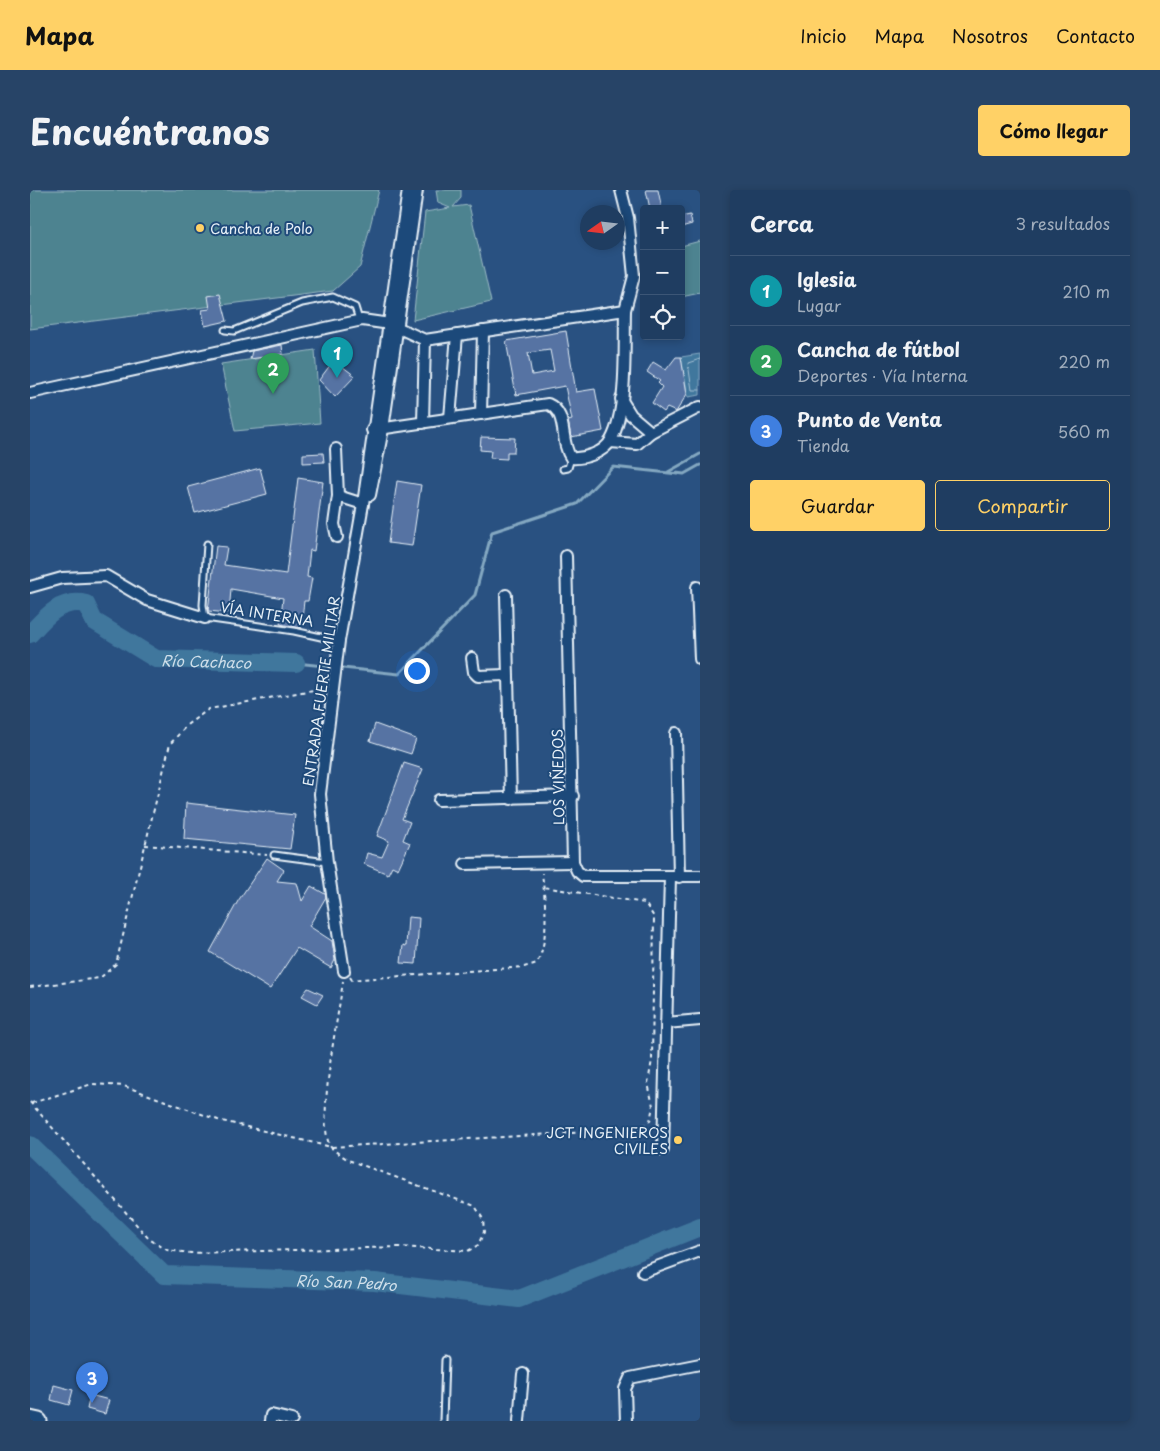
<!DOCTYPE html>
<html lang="es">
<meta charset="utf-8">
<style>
:root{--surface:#1f3d61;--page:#274467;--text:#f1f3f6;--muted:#a1aebd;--line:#3c5676;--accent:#ffd166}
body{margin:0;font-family:"Playpen Sans",sans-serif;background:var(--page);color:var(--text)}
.controls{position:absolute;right:15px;top:15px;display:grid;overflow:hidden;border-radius:5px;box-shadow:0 2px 8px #0003}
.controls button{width:45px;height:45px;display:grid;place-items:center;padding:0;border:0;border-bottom:1px solid var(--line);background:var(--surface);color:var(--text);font:25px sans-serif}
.compass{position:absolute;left:550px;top:15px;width:45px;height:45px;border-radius:50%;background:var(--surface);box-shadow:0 2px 8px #0003;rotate:256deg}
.you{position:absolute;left:386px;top:480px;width:18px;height:18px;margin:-12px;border:4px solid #fff;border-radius:50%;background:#1a73e8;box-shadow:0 0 0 8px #1a73e833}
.badge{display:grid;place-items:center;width:32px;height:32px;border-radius:50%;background:var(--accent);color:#fff;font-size:16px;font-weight:700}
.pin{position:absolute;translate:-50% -41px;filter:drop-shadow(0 1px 2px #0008)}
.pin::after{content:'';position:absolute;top:26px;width:18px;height:15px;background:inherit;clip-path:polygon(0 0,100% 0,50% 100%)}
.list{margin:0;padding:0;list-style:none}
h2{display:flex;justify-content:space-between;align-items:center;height:65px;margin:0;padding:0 20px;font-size:21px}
h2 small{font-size:16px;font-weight:400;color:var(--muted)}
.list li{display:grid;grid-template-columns:32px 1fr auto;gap:15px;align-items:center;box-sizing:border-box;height:70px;padding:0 20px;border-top:1px solid var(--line)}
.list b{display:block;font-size:19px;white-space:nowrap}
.list p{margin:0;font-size:16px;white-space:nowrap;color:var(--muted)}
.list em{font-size:16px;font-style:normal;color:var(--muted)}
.actions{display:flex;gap:10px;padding:15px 20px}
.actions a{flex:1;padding:11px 0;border:1px solid var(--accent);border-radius:5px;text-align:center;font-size:18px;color:var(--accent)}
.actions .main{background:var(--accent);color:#111}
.icon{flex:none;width:28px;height:28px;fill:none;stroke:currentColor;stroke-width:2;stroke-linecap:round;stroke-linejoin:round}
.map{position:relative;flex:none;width:670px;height:1231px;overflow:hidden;border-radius:5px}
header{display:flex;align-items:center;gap:30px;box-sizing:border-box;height:70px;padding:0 25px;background:var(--accent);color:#111}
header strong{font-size:24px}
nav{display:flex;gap:28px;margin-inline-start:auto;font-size:18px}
.intro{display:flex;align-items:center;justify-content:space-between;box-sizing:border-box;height:120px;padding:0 30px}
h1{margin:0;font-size:35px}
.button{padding:12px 22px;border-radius:5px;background:var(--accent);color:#111;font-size:18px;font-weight:700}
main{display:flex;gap:30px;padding:0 30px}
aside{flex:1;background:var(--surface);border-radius:5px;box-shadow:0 2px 8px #0003}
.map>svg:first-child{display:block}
</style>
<header>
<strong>Mapa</strong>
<nav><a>Inicio</a><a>Mapa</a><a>Nosotros</a><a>Contacto</a></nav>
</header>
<div class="intro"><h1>Encuéntranos</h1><a class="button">Cómo llegar</a></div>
<main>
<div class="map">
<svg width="670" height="1231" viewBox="0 0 670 1231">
<rect width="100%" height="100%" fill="#295181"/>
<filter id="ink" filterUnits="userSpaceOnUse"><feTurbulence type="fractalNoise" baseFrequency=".02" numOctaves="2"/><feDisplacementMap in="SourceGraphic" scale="10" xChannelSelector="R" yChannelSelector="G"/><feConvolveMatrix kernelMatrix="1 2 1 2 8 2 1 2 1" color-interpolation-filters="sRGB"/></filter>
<g filter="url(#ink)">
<g fill="#4e8390" stroke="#9bbac4">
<path d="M0,0H349L330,77L303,101L0,139Z"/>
<path d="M406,0H431V8L423,17L439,15L461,112L383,130L395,22L420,18L408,13Z"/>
<path d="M670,51V103L651,107V56Z"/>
<path d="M285,160L290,233L205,241L191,174Z"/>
</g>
<path fill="#41779d" stroke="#84a8c1" d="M670,164V205L658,207L651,167Z"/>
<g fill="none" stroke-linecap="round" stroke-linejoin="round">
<path stroke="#a5c0d4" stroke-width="1" d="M670,169L658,173L662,200H670"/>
<g stroke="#84a8c1" stroke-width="3">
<path d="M638,282L670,264"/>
<path d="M646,283L654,284L670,275"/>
<path d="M266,473L369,484L445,405L462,342L547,314L583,277L648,284"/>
</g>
<g stroke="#41779d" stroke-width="18">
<path id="s1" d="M0,444C15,427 31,408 56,414L64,431L126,469L266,473"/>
<path id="s2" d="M0,955L134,1085L345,1092L489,1109L670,1037"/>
</g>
</g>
<g fill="#5773a3" stroke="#e8f1f8" fill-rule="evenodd">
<path d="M616,0H628L632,19H620Z"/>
<path d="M660,25L662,34L651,37V27Z"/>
<path d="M190,104L197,131L175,136L172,120L180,119L178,106Z"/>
<path d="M536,141L546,202L565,199L573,241L541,247L538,231L542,230L535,196L486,205L476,151ZM520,160L524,181L502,185L498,163Z"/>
<path d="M252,155L253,164L220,169L222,161Z"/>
<path d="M646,167H651L657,204L646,222L637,218L634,222L622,213L632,197L628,193L630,191L617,182L623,172L636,180Z"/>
<path d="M304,170L325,186L305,207L289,190Z"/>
<path d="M451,247L485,248L484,262H477V269L460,268L461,261L450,260Z"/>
<path d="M293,263L294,272L273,273V264Z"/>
<path d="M230,278L237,304L165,323L158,297Z"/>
<path d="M268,288L293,292L284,361L280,360L277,387L282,388L278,411H274L271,438L250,434L253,408L201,399L199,423L178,421L186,356L197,357L194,375L256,384Z"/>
<path d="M367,291L391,295L382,356L358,353Z"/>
<path d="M345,534L386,549L381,564L340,551Z"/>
<path d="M374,573L393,579L372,629L380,632L373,650L380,653L368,679L362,676L358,684L334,674L337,663L352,667L359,651L347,646Z"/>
<path d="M156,613L265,625L260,659L154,649Z"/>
<path d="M237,668L254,680L247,691L267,693L272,711L281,696L295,704L296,707L279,736L302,751L305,770L301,778L267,758L240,799L180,762L208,711Z"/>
<path d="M378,727L389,728L386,774L371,773L373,755L376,756Z"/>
<path d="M278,798L293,805L287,814L272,806Z"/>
<path d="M24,1195L43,1200L39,1215L21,1210Z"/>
<path d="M60,1205L79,1210L75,1224L57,1219Z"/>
</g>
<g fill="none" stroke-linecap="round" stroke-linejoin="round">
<defs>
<g id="lane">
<path d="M195,140L204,141L272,113L303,107L325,117L329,130"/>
<path d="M533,279L538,278L541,268"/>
<path d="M177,354L173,415L175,428L264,441L309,451"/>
<path d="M244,665L297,672"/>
<path d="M413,1231L415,1170"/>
</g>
<g id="street">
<path d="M0,203L332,130L360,134L395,150L595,120L604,86L598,28L591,0"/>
<path d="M451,224L453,141"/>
<path d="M420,228L427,145"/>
<path d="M393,233L395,150"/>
<path d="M342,240L518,214C539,223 529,251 541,268C554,269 574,263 581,250C598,220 594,155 595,120"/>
<path d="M621,242L670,217"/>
<path d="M580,252L607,254L621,242L601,225L591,209"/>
<path d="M306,259L308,306L304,334L307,347"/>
<path d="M340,305L353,239L387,0"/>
<path d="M308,306L333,314"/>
<path d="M536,366L543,672L547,681L553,686H670"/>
<path d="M0,397L32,388L76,386L117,410L175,428"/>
<path d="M667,397L670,469"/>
<path d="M476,405L481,609"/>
<path d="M442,468L444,482L448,486L476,485"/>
<path d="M646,543L649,687"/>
<path d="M409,610L543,606"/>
<path d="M435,674L543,672"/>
<path d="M314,781L297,672L290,604L309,451L333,314L378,0"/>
<path d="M636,833L670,830"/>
<path d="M633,960L640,687"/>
<path d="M613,1082L670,1061"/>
<path d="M240,1231L241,1225L262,1230"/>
<path d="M489,1231L493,1184"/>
<path d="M596,1231L595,1199L600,1188L670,1174"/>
</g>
<path id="secondary" d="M0,1229L9,1231"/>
</defs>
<use href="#lane" stroke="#e8f1f8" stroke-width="9"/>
<use href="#street" stroke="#e8f1f8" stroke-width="14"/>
<use href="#secondary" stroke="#e8f1f8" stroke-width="19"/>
<g stroke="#e8f1f8" stroke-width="2" stroke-dasharray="4 4" stroke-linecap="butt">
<path d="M115,655L237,665"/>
<path d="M320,787L322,790L331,789L494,777L507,773C520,747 515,711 512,683"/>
<path d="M0,797L70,788L86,774L140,554L158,534L179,519L294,498"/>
<path d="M0,912L119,1049L137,1060L161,1063L370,1057L438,1061L448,1055L454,1042L453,1029L445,1016L318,970C313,966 303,961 300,956C286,930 309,824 313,791"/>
<path d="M2,913L62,894L94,896L188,930L301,957L609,939L620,931L623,916L618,893L622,870L624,727L615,713L513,697"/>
</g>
<use href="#lane" stroke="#1f4a7a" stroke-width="5"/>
<use href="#street" stroke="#1f4a7a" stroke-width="10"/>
<use href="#secondary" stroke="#1f4a7a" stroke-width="15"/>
</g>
</g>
<g fill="#ffd166" stroke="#1f4a7a" stroke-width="2">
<circle cx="170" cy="38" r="5"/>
<circle cx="648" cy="950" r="5"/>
</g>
<g text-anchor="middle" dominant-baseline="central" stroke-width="4" stroke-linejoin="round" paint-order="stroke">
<g font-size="14" fill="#e8f1f8" stroke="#1f4a7a" text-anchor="start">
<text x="180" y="38">Cancha de Polo</text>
<text x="638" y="942" text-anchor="end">JCT INGENIEROS<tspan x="638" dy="16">CIVILES</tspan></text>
</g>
<g font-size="14" fill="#e8f1f8" stroke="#1f4a7a">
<text transform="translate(237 424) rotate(9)">VÍA INTERNA</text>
<text transform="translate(291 501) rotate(-82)">ENTRADA FUERTE MILITAR</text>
<text transform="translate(528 587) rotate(-91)">LOS VIÑEDOS</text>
</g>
<g font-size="15" font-style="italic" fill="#cfdfea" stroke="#1f4a7a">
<text stroke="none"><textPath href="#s1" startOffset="209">Río Cachaco</textPath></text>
<text stroke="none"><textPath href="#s2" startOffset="369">Río San Pedro</textPath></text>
</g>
</g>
</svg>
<div class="controls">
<button>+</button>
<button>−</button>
<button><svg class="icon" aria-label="locate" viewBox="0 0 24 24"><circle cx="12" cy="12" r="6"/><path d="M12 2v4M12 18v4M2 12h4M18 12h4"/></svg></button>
</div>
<svg class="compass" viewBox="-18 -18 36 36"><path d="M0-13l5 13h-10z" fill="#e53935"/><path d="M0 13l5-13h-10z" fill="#a1aebd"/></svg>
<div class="you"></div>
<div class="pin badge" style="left:307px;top:188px;background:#0f9aa8">1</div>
<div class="pin badge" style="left:243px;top:204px;background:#2e9e5b">2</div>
<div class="pin badge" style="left:62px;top:1213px;background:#3f7fe0">3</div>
</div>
<aside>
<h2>Cerca<small>3 resultados</small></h2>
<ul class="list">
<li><span class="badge" style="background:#0f9aa8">1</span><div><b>Iglesia</b><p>Lugar</p></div><em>210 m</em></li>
<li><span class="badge" style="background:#2e9e5b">2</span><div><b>Cancha de fútbol</b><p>Deportes · Vía Interna</p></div><em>220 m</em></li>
<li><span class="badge" style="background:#3f7fe0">3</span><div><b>Punto de Venta</b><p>Tienda</p></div><em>560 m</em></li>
</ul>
<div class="actions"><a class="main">Guardar</a><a>Compartir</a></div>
</aside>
</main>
